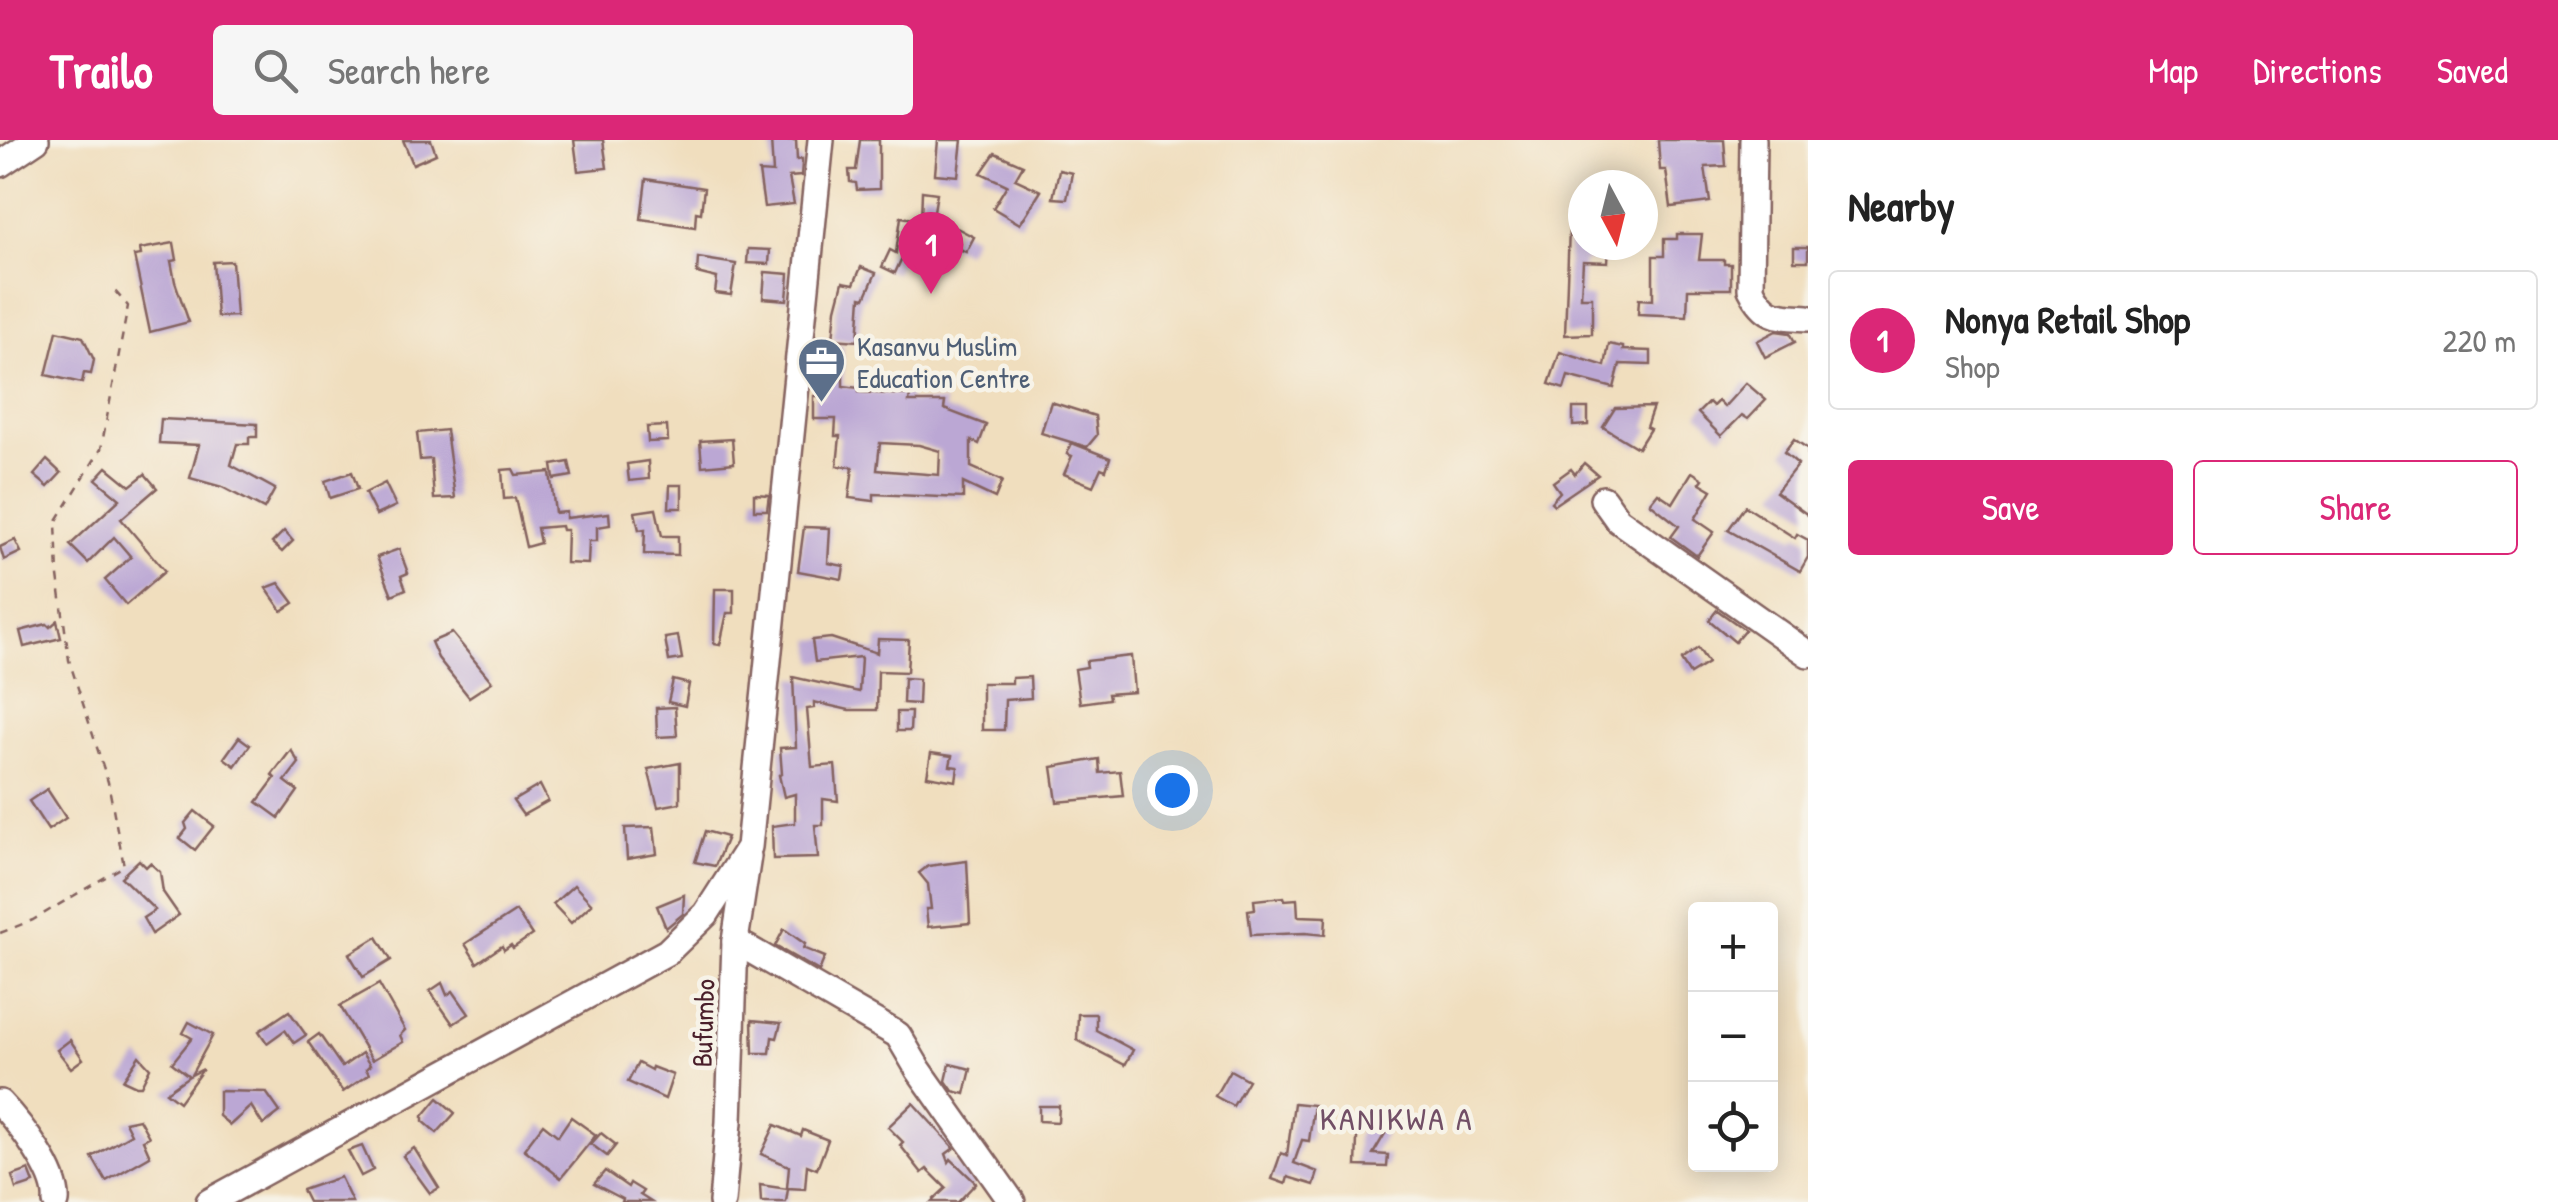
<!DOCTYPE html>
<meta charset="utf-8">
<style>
:root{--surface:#fff;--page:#f6f6f6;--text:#222;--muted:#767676;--line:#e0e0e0;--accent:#db2777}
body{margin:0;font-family:"Patrick Hand",sans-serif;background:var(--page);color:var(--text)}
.controls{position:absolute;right:30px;bottom:30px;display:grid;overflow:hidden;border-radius:10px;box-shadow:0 5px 25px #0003}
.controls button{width:90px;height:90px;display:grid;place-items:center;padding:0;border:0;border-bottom:2px solid var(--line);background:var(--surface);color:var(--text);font:50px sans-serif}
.compass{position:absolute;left:1568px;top:30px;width:90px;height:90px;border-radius:50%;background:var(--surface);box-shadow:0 5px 25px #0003;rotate:173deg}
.you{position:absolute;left:1172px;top:650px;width:35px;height:35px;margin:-25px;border:8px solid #fff;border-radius:50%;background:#1a73e8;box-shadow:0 0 0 15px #1a73e833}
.badge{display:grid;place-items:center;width:65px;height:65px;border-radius:50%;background:var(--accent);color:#fff;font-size:32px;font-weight:700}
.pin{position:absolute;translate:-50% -82px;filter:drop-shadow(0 2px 5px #0008)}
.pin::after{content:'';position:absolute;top:52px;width:35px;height:30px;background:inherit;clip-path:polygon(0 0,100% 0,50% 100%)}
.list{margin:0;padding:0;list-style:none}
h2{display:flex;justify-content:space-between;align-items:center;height:130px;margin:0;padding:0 40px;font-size:42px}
h2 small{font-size:32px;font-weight:400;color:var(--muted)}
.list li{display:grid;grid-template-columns:65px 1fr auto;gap:30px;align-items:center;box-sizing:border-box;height:140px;margin:0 20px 20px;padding:0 20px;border:2px solid var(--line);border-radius:10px}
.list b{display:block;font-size:38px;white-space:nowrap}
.list p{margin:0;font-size:32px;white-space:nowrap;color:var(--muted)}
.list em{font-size:32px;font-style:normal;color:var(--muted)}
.actions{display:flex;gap:20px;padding:30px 40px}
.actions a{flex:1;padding:22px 0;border:2px solid var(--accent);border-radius:10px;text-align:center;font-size:35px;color:var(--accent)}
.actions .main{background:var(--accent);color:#fff}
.icon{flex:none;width:55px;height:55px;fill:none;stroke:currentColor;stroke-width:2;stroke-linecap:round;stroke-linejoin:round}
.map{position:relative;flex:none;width:1808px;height:1062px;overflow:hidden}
header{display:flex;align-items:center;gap:60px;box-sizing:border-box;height:140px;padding:0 50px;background:var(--accent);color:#fff}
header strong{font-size:48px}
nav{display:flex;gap:55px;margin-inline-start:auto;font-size:35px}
.search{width:700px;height:90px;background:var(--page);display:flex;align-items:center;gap:25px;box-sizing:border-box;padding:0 35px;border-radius:10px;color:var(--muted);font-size:38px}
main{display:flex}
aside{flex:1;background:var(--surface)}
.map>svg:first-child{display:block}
</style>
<header>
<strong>Trailo</strong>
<div class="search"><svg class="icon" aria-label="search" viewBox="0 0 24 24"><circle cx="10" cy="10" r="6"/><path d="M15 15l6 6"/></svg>Search here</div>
<nav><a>Map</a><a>Directions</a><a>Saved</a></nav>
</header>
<main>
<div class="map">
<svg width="1808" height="1062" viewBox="0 0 1808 1062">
<rect width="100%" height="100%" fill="#f7f3e8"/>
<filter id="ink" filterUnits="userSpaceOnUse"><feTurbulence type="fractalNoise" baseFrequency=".01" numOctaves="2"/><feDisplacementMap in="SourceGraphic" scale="20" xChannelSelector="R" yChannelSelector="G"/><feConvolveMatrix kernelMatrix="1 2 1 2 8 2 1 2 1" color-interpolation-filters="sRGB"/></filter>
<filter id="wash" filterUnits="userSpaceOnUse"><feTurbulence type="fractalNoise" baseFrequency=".0048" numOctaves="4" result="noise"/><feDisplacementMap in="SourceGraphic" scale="40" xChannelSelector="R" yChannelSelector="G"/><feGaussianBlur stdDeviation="2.25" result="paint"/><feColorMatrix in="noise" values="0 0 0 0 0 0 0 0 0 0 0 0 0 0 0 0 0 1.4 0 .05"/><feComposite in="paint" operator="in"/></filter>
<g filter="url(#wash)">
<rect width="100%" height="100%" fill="#f0debe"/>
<g id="blocks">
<g fill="#bba7d4" fill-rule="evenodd">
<path d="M403,0H431L436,14L413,24Z"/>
<path d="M574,0H603L607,28L578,31Z"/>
<path d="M771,0H796L797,20L802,19V23L801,36L789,37L794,64L764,67L759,32L773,33Z"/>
<path d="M860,0H879V49L857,50L856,43L850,42L849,30H856Z"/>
<path d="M938,0H962L958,36L935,34Z"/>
<path d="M1658,0H1724L1726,26L1705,27L1710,62L1671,67L1666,30H1660Z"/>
<path d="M995,13L1023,25L1015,39L1041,51L1020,84L993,68L1007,45L981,33Z"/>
<path d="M1059,30L1072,33L1067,59L1053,58Z"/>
<path d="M646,39L704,48L701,73L696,72L695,87L641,79Z"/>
<path d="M922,51L937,53L929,101L911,98L895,133L882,127L890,110L896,113L901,77L921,80Z"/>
<path d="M957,88L974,97L966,112L949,104Z"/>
<path d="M1569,89L1583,90V105H1609L1608,122L1583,121L1581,157H1592V194L1565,195Z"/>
<path d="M1677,94H1702L1699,120H1724V124H1731V149H1688L1687,176L1638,174L1639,159L1653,160V116H1664V99H1677Z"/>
<path d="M174,103L177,120L171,121L175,142L189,182L150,192L134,116L141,115L140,109Z"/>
<rect x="1794" y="107" width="14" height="14"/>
<path d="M748,109L770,110L769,124L747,123Z"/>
<path d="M698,118L736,124L731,155L715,153L717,138L697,133Z"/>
<path d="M232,121L236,176L217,177L213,122Z"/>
<path d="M861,127L876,133L865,158L861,157L858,201L833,199L836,169L843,142L854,144Z"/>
<path d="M765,132L789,134L787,160L763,158Z"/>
<path d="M57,191L83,197L94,220L91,234L84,233L82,243L46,235Z"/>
<path d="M1776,191L1790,193L1795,202L1765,217L1757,201Z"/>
<path d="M823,204L843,206V246L859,248V252L910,255L909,262H945L944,269L986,285L979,304L971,300V327L1002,341L995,358L963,343V358L874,354V361L849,358L853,327L837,326L840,296H835L836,279H814V256H823L826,226H821ZM880,303L919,305L940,311L939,335L877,330Z"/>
<path d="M1609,204L1623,207V210L1651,211V225L1620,224L1614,248L1568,236L1564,249L1549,244L1560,212L1605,226Z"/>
<path d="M1746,243L1766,260L1748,279L1742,275L1721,296L1698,273L1709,262L1713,266L1718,261L1724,267Z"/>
<path d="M1051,262L1095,276L1097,295L1087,307L1041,293Z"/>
<path d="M1653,267L1646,287L1650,289L1638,308L1603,287L1615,268Z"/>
<path d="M1573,268H1588V285L1573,286Z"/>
<path d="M161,279L257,284V297H249V304H237L231,325L275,349L264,369L222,347L190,338L199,305L159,303Z"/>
<path d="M667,286L668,301L648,302L647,287Z"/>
<path d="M446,290L455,358L434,359L431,319L420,320L417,293Z"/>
<path d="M732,299L734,323L702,326L700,301Z"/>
<path d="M1794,299L1808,309V375L1776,352L1798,324L1784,312Z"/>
<path d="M1072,303L1110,318L1106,330L1101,328L1093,346L1064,334L1072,316L1067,314Z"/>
<path d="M47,320L61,333L48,347L34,335Z"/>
<path d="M648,321L649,339L629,341L627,324Z"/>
<path d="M569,322L572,336L554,339L552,325Z"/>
<path d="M1584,323L1598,335L1554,365L1551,362L1560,352L1553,342L1571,329L1575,334Z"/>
<path d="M107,327L130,346L145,334L157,348L121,379L165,431L126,465L105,440L131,417L114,397L88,423L70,405L120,359L96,339Z"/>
<path d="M513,329L516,335L550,332L555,373L566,372V378L609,373L610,385L597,387V401H589L588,424L566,423L567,390H562L561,386L537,388L540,403L526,407L515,358L504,359L502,330Z"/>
<path d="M352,332L358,349L330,358L325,341Z"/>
<path d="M1692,332L1703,339L1700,343L1712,350L1695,379L1714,392L1697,416L1671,397L1679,386L1650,363L1658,353L1673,363Z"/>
<path d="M385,343L396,366L376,375L365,353Z"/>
<path d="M670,345H682V368H669Z"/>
<path d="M754,354L769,355L767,370H754Z"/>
<path d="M1745,366L1795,398L1797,394L1808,400V417L1800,431L1728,390Z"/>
<path d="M656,369L662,396H678V415L644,414L645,389L639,390L635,372Z"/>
<path d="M804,387L830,388L828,423L844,426L842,439L798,431Z"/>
<path d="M284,391L293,401L282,412L272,403Z"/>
<path d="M15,400L21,412L4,420L0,407Z"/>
<path d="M399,409L408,433L401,436L406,449L392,455L377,417Z"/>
<path d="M279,443L294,463L282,471L266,448Z"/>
<path d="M715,449H734V473H727L720,505L714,504Z"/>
<path d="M1717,470L1745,490L1735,502L1709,480Z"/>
<path d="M57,481L61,498L24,507L20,491L47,484L50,487Z"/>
<path d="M452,493L492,542L469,557L438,518L431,502Z"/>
<path d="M678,496L682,519L669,521L665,498Z"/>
<path d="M831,498L877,513L878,499L909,500L907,532L878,531L877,570H849L814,562V568L807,569L812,627L835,625L838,661L823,659V685H815L818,718L773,719L772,686L795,683V654L784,657L779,635L782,634L780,608L796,607L793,537L859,552L861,517L815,522L812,500Z"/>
<path d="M1698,508L1708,523L1690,534L1681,520Z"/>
<path d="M1131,516L1134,552L1108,554L1109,559L1080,563L1075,529L1087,527L1086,521Z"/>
<path d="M1030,537L1031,558L1005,560L1004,590H982V543H1012V538Z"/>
<path d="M904,538L919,539L918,564L903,563Z"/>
<path d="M673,540L689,544L685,566L668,562Z"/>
<path d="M675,567L677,596L657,597L656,568Z"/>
<path d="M897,572H911L910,591H897Z"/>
<path d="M239,597L250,605L235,626L224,618Z"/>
<path d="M291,610L299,623L285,641L298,651L279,678L257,662L275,638L272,635Z"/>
<path d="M931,613L952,616L950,626L958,627L956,641L927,636Z"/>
<path d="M1099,619L1100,633L1120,631L1123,656L1057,662L1052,627Z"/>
<path d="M680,623V663L658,667L648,629Z"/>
<path d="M540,645L548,661L523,675L513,661Z"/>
<path d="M47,649L66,678L48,690L29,661Z"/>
<path d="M195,671L214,686L195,710L180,698L187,689L185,683Z"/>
<path d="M654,687L657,714L627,719L625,688Z"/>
<path d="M705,691L727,697L715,726L695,722Z"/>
<path d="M139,720L146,727L150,723L160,732L163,752L179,775L152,794L143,778L155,770L121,737Z"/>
<path d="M967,721L970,783L928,787L926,769H931L928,744L919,733L928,726Z"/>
<path d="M574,745L592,764L571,783L553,764Z"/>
<path d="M684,755L683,774L666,788L657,766Z"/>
<path d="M1284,757L1285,760L1297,759L1298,776L1326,777L1325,795L1305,793L1251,795L1248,770L1255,769L1254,760Z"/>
<path d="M516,771L532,795L513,808L511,805L504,810L502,806L477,823L465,804Z"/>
<path d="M784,789L805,804L803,808L825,817L819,831L775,806Z"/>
<path d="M377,797L391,820L363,837L349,814Z"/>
<path d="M442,843L447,855L453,851L469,874L453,884L430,851Z"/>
<path d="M379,844L405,890L400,895L403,902L372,920L340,866Z"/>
<path d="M289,871L306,895L294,903L285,890L267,903L259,891Z"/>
<path d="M1078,874H1096V890L1133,910L1125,925L1077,900Z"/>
<path d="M752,880L781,883L777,898L772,897L770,913H753Z"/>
<path d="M189,882L213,895L191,935L203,929L179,962L166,952L189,936L172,923L192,898L183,893Z"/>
<path d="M319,894L342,927L362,913L370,925L366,929L369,934L343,952L308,902Z"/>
<path d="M70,900L83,919L71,928L57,910Z"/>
<path d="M139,916L150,928L141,946H136L123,940Z"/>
<path d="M638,923L651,930L652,927L673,935L665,959L628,942Z"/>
<path d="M950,924L971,929L965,954L953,951L946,941Z"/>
<path d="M1230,930L1248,940L1233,966L1215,956Z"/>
<path d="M219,951L266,952L280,972L263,985L251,966L230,985L219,976Z"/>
<path d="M438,958L455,973L437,993L423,981V976Z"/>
<path d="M913,963L954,1008L946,1014L949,1022L951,1019L976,1043L958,1062H931L946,1048L927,1029L922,1033L900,1005L903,1002L888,987Z"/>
<path d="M1294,963L1314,965L1309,1001L1302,1000L1294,1023L1318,1032L1314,1045L1288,1037L1286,1044L1272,1039L1281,1013L1287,1015Z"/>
<path d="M1039,966H1059L1058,982L1039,981Z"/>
<path d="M571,977L596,995L561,1038L524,1009L543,984L558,996Z"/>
<path d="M139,979L149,997L143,1000L150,1016L106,1041L92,1017L131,994L125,982Z"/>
<path d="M1366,981L1386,992L1373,1014L1388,1015L1387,1027L1356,1026L1357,998Z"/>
<path d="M775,985L801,996L803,990L828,1000L817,1029L807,1025L805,1049L787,1048L789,1026L761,1014Z"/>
<path d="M601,993L616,1005L607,1016L591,1004Z"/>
<path d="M362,1006L373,1030L361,1036L348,1011Z"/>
<path d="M414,1008L439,1048L430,1053L403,1016Z"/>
<path d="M29,1030L34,1043L16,1049L12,1036Z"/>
<path d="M605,1031L628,1047L630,1043L643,1051L640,1055L651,1062H622L623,1059L594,1044Z"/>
<path d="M340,1037L352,1062H308L302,1050Z"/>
<path d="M760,1045L788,1049L786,1062H761Z"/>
</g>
</g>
</g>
<g filter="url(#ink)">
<use href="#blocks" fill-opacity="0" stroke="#84625e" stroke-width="2.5"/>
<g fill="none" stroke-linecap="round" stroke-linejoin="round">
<defs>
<g id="minor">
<path d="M1753,0L1751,149C1766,178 1777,176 1808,178"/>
<path d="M0,24L36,0"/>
<path d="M1603,359L1618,380L1808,514"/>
<path d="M735,801L898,895L918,929L1012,1062"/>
<path d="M0,963C20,984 59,1034 56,1062"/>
<path d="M209,1062L667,812L706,774L749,707L821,0"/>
<path d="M722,1062L729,982L735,801L748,716"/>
</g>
</defs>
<use href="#minor" stroke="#84625e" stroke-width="30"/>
<path stroke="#84625e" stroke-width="2.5" stroke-dasharray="8 8" stroke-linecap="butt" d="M0,793L33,780L124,726L108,642L69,520L58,436L56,382L101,309L128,166L113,149"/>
<use href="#minor" stroke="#fff" stroke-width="25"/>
</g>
</g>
<defs>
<symbol id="office-pin" viewBox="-11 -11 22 30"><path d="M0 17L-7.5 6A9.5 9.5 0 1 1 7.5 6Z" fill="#5c6f8a" stroke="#f7f3e8"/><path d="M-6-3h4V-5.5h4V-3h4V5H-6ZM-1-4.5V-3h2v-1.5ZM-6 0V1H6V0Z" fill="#fff"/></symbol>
</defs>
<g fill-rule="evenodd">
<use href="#office-pin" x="794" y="194" width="55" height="75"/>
</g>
<g text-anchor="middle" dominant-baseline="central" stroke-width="9" stroke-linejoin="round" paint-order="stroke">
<g font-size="28" fill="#4e5e75" stroke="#f7f3e8" text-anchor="start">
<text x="857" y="206">Kasanvu Muslim<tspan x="857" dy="32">Education Centre</tspan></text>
</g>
<g font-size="28" fill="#4a1f2b" stroke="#f7f3e8">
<text transform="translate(703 883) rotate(-88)">Bufumbo</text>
</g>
<g font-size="32" letter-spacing="2.5" fill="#724f66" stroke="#f7f3e8">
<text x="1397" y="978">KANIKWA A</text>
</g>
</g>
</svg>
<div class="controls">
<button>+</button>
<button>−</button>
<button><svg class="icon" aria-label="locate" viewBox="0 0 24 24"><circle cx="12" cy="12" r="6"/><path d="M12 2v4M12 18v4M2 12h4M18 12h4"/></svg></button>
</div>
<svg class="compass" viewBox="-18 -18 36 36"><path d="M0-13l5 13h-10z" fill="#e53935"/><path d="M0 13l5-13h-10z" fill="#767676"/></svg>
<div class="you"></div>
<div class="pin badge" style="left:931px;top:154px">1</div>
</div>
<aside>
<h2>Nearby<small></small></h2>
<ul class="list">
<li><span class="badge">1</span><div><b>Nonya Retail Shop</b><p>Shop</p></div><em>220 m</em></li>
</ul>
<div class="actions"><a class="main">Save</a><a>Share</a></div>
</aside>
</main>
